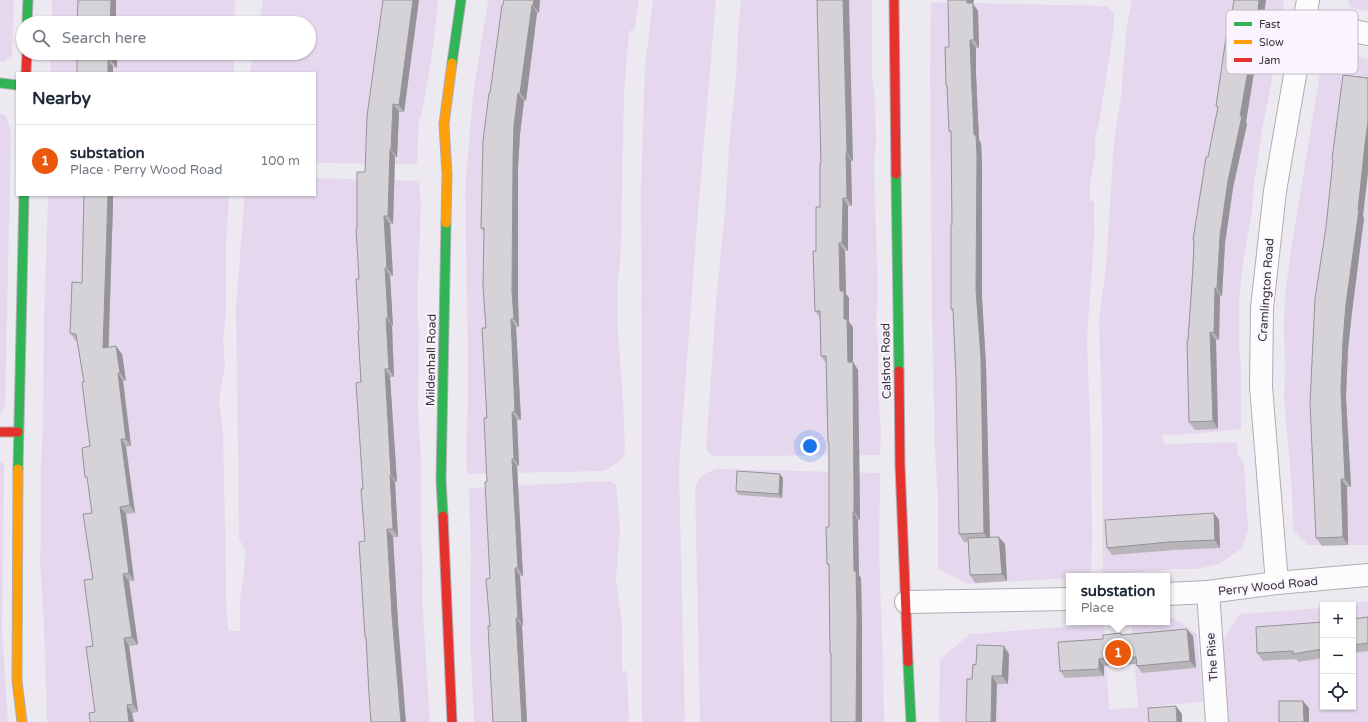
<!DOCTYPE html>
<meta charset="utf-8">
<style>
:root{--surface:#fff;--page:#f6f6f7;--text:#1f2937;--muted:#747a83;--line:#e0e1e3;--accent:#ea580c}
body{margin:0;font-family:"Varela Round",sans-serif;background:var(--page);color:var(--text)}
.controls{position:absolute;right:12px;bottom:12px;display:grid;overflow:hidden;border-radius:0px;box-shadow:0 1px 3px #0004}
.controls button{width:36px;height:36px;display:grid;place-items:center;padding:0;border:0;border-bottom:1px solid var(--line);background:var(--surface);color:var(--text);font:20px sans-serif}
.you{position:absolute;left:810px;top:446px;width:14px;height:14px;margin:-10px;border:3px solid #fff;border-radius:50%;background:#1a73e8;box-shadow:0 0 0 6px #1a73e833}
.badge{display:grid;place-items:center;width:26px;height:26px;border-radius:50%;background:var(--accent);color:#fff;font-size:13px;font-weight:700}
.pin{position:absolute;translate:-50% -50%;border:2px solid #fff;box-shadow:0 1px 4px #0006}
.popup{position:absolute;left:1066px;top:573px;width:104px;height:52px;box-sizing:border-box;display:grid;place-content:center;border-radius:0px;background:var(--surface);filter:drop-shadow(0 1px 3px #0005);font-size:13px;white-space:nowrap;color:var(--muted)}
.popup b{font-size:15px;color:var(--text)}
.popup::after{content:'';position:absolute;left:50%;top:100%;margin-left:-8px;border:8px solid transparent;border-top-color:var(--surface)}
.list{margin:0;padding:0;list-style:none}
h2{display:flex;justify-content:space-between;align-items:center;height:52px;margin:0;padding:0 16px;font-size:17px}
h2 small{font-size:13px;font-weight:400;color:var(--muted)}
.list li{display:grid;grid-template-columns:26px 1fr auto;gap:12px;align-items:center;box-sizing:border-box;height:72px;padding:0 16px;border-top:1px solid var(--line)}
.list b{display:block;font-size:15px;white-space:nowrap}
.list p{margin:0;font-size:13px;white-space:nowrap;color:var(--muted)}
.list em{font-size:13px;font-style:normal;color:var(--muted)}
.icon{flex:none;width:22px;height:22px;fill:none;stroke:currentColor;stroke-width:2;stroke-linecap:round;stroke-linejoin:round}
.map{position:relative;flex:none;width:1368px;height:722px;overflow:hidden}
.search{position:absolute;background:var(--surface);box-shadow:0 1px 3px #0004;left:16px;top:16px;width:300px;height:44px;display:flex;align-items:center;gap:10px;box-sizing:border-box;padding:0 14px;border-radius:22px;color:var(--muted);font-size:15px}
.panel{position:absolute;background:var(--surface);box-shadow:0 1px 3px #0004;left:16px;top:72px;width:300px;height:124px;border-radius:0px}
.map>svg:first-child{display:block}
</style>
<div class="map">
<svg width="1368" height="722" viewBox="0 0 1368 722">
<rect width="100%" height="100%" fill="#ede9f0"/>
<g fill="#e5d8ee">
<path d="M0,0H14L12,55L4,62H0Z"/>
<rect x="52" y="0" width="183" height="23"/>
<path d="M263,0H438C435,39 429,78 421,117H419L417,164L315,163V73H250L253,53H309V23H259Z"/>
<path d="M488,0H639L634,31H629L624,92L621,244L620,266L617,284L618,333L623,400L625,451L623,458L605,471L467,474L466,448L468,402V356L465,191L473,95Z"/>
<path d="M653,0H716L698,212L679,469L685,722H642L641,184L645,67Z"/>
<path d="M741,0H872V77L875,99L876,143L874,165L878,296L876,322L878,345V388L881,433L880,455L712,456L706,449L716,303L725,213L729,145L736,78L738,30Z"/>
<path d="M1132,0H1284L1272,79L1263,125L1253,192L1252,211L1244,257L1239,300V344L1241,366V429L1192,434L1162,435L1165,444L1237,442V453L1244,462L1248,529L1242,548L1219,564L1197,569H1175L1103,575L1102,416L1099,320L1106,266L1114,141L1121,96L1126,34L1129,13Z"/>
<path d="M1347,0H1368V11L1352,8Z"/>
<path d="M931,2L1107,6L1114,13V26L1100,118L1095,139V158L1090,183V201H1094V226H1095L1087,338L1091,449L1092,536L1091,576H1069V578L968,584L938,569V499L935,451L932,317L930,73Z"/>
<path d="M51,53H234V73H50Z"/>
<path d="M1346,54L1368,59V545H1308L1293,530L1292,491L1284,398L1285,372L1284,326L1285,296L1291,250L1320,73Z"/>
<path d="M0,114L6,116L11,132L5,408L0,413Z"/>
<path d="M315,178L419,181L421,203L417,307L419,332L418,409L421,463V541L423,568L422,597L430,722H47L44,625L40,562L41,527V462L43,429L44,319L48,195H229L226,243V316L223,337L225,366L219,400L223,434L226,569V599L228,631H240V600L244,575L245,549L239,539V521L236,308L244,204V195H315Z"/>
<path d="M0,461L4,464L2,630L8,722H0Z"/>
<path d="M718,469L880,473L879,552L883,664L884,722H700L695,488C700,475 705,472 718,469Z"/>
<path d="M610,481L616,485L620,528L616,579L622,624V671H627L629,722H474L470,633L471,558L469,488Z"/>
<path d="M1368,601V722H1228L1223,639L1240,614L1323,608V707H1353V605H1341Z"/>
<path d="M1173,618L1197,634L1203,702L1152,706L1153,722H939L940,659L970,634L1104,624L1109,710L1138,707L1131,622H1167V619Z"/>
</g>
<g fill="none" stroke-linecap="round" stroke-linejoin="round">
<defs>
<g id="street">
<path d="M1305,21L1368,34"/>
<path d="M1277,583L1261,387L1262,308L1275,191L1308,0"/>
<path d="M1208,592L1217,722"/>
<path d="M1167,594L1208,592L1277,583L1368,575"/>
<path d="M906,602L1069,599"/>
</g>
<g id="fast">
<path d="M27,23L28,0"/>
<path d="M452,63L461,0"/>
<path d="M0,83L17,85"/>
<path d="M896,174L899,371"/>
<path d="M18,469L24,195"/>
<path d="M443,516L441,480L446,223"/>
<path d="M908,662L911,722"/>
</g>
<g id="slow">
<path d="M446,223L447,175L444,124L452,63"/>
<path d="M18,469L17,681L22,722"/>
</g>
<g id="jam">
<path d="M894,0L896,174"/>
<path d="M26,73L27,53"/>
<path d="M899,371L900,465L908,662"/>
<path d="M0,432H18"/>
<path d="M443,516L452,722"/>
</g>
</defs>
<use href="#street" stroke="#b0adb2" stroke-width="24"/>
<use href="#fast" stroke="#b0adb2" stroke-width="11"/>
<use href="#slow" stroke="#b0adb2" stroke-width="11"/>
<use href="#jam" stroke="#b0adb2" stroke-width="11"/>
<use href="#street" stroke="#fcfcfd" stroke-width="22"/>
<use href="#fast" stroke="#30b455" stroke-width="9"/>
<use href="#slow" stroke="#ff9f0a" stroke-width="9"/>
<use href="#jam" stroke="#e5322d" stroke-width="9"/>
</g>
<g fill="#b7b5ba">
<path d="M383,0H419L404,112H399L397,157H395L393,224H390L393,276H390L393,326H392L394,377H390L397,482H395L398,537H393L398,622L366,639L365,637V541L359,330V279L357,229L365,172Z"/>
<path d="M540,0L539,13H537L526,101H524L520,134L518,168V299L519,327H516L521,420H517L519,466H517L523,576H520L523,626H522L527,722H493L490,626V578L487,482L486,328L484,232L481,228L490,93L502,5Z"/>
<path d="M817,0L853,161H851L852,206H848V251H845L846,294L849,298V322L853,327V362L858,370L860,501V520H858L859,575L861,578L862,625V722H831V655L830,653L829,567L827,564L829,527V445L828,443L826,363L821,356L820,318L815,311L816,251L820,207L821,163Z"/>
<path d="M1234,0H1266L1262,28H1260L1253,79L1246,122L1247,124L1233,188L1225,243L1222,296H1220L1219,340H1216L1218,429L1195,430L1189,422L1188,340L1194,242L1193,240L1218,108L1216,106L1230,25Z"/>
<path d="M973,4L978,11L979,48H976V74L979,140L981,143L982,163V297L986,366L990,537L1005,544L1007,581L975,583L970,575L968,542H964L959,534L956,379L953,312L951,309L952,225L951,133L949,131L947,88L946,86L949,47Z"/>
<path d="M117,53V68L113,67V73H77Z"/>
<path d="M1368,78L1363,216L1364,218L1352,312L1348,349L1346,398L1351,487H1347L1348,545L1322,546L1316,538L1326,227L1333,161L1332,159Z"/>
<path d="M84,195H113L109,347L122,354L126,381H123L131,446L126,447L135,513L126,514L134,581H129L138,645L129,646L138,712L132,713L134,722H90L95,712L93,646L92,513L88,480L85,477L90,446L84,382L77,341H76L70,333L82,283Z"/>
<path d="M783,478L782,498L738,495L736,491Z"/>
<path d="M1214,513L1219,520L1220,548L1175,550L1112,555L1107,548Z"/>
<path d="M1368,617V651L1353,653V619Z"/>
<path d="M1323,622V658L1298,662L1296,659L1263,661L1257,653Z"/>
<path d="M1121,633L1122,635L1193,636L1196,668L1142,673L1137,666V664L1104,666V676L1065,678L1060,671L1103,639Z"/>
<path d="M1009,654L1008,684H997L972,679L976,665Z"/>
</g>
<g fill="#959397">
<path d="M111,0H116V23H110Z"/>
<path d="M413,0H419L404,112L399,105Z"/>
<path d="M534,0H540L539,13L533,5Z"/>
<path d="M843,0H849L853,161L847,153Z"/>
<path d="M967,0H974L973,4L978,11L979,48L974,40L967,3Z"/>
<path d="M1259,0H1266L1262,28L1257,21Z"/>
<path d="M532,5L537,13L526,101L520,93Z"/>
<path d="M1255,20L1260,28L1253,79L1246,122L1247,124L1233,188L1225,243L1222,296L1217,288L1220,236L1228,181L1240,116Z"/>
<path d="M970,40L976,48V74L979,140L981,143L982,163V297L986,366L990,541L984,533L976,290L974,135L971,67Z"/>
<path d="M111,53H117V68L111,60Z"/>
<path d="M108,60L113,67V73H108Z"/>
<path d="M518,93L524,101L520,134L518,168V299L519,327L514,319L512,291L513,161L514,126Z"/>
<path d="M393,104L399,112L397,157L391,149Z"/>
<path d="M1368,121V173L1363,216L1364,218L1352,312L1348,349L1346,398L1351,487L1345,479L1341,390L1343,341L1346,304Z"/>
<path d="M390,149L395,157L393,224L388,216Z"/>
<path d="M846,153L851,161L852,206L847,198Z"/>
<path d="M108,195H113V207L108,356L103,348Z"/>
<path d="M843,198L848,206V251L842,243Z"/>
<path d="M384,216L390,224L393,276L387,268Z"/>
<path d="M839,243L845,251L846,294L849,298V322L853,327V362L858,370L860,520L854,512L848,362L840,291Z"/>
<path d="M385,268L390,276L393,326L388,318Z"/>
<path d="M1215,288L1220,296L1219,340L1214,333Z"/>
<path d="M386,318L392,326L394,377L389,369Z"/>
<path d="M511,319L516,327L521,420L515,412Z"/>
<path d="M1210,332L1216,340L1218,429L1213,421Z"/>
<path d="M116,346L122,354L126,381L120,373Z"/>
<path d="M385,369L390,377L397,482L391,475Z"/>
<path d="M118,373L123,381L131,446L126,439Z"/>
<path d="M512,412L517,420L519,466L514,459Z"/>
<path d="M121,439L126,447L135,513L130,505Z"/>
<path d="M512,459L517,466L523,576L518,568Z"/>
<path d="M780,474L783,478L782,498L779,494Z"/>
<path d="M390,475L395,482L398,537L393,529Z"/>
<path d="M1341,479L1347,487L1348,545L1343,537Z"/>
<path d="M120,507L126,514L134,581L129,573Z"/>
<path d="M853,512L858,520L859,575L861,578L862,625V722H856Z"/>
<path d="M1214,513L1219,520L1220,548L1215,540Z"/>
<path d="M387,529L393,537L398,622L406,722H401L392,615Z"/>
<path d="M999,537L1005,544L1007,581L1002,574Z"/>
<path d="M515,568L520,576L523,626L518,618Z"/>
<path d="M123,574L129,581L138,645L132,637Z"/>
<path d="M516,618L522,626L527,722H522Z"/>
<path d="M1187,629L1193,636L1196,668L1190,661Z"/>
<path d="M124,638L129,646L138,712L133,704Z"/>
<path d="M1004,646L1009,654L1008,684L1002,676Z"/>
<path d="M1099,659L1104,666V676L1099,669Z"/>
<path d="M992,676L997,684L996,722H991Z"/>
<path d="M1303,701L1309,708V722H1304Z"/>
<path d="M127,705L132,713L134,722H129Z"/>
<path d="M1176,706L1182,714V722H1177Z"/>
</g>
<g fill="#d5d2d8" stroke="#959397">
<path d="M78,0H111L110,23H112H77Z"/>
<path d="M383,0H413L399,105L393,104L391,149H390L388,216H384L387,268H385L388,318H386L389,369H385L391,475H390L393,529H387L392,615L401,722H371L369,694L366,637H365L359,542L365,541L361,489H363L356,383L361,382L358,330H359L356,279H359L356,229H357V172H365L367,116Z"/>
<path d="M504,0H534L533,5H532L520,93H518L514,126L513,161L512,291L514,319H511L515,412H512L514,459H512L518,568H515L518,618H516L522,722H493L488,626H490L486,579L490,578L485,482H487L484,418H487L482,328H486L483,286L484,228H481L483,141L489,93H490L502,5H503Z"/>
<path d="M817,0H843L847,153H846L847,198H843L842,243H839L840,291H844V319H847L848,362H853L854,493V512H853L854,571H856L857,618L856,722H831V653H830L829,564H827L826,527H829V443H828L826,356H821L820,311H815L813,251H816V207H820V163H821Z"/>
<path d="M948,0H967V3H973L974,40H970L971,67L974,135H976L977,155L976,290L981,358L984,533L959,534L956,379L953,309H951V225H952L951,131H949L947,86H946L945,47H949Z"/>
<path d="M1234,0H1259L1257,21L1255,20L1248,71L1240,116H1242L1228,181L1220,236L1217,288H1215L1214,333L1210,332L1213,421L1189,422L1187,340H1188L1193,268L1194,240H1193L1206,157H1208L1218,107L1216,106L1228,24L1230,25Z"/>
<path d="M77,53H111V60H108V73H77Z"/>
<path d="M1343,75L1368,78V121L1365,144L1358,210H1359L1346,304L1343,341L1341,390L1345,479H1341L1343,537L1316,538L1310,403L1315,299L1326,227L1333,160L1332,159Z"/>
<path d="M84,195H108L103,348L116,346L120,373H118L126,439H121L130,505L120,507L129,573L123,574L132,637L124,638L133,704L127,705L129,722H90L89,713L95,712L86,647L93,646L84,580L93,579L83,514L92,513L87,477H85L82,448L90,446L82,382H84L76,334L70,333L72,282L82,283Z"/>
<path d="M737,471L780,474L779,494L736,491Z"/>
<path d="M1214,513L1215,540L1169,542L1107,548L1105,520Z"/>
<path d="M999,537L1002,574L970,575L968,538Z"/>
<path d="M1368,617V643L1353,645V619Z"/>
<path d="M1323,622V649L1293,654V651L1257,653L1256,627Z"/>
<path d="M1187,629L1190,661L1137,666L1136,657L1099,659V669L1060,671L1058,642L1103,639V635L1121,633V635Z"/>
<path d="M977,645L1004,646L1002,676H992L991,722H966L967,679H972L973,664L976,665Z"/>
<path d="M1279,701H1303L1304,722H1279Z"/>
<path d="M1176,706L1177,722H1149L1148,708Z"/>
</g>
<g text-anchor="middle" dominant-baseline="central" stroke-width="4" stroke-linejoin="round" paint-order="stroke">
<g font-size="12" fill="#38353a" stroke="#faf4fe">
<text transform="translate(1266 290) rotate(-86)">Cramlington Road</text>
<text transform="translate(431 360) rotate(-89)">Mildenhall Road</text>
<text transform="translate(886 361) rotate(-91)">Calshot Road</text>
<text transform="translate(1268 586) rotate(-6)">Perry Wood Road</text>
<text transform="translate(1212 657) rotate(-94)">The Rise</text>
</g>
</g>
<rect x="1226" y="10" width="132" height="64" rx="6" fill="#faf4fe" stroke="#c0bbc3" stroke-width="1"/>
<rect x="1234" y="22" width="18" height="4" fill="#30b455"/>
<rect x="1234" y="40" width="18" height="4" fill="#ff9f0a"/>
<rect x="1234" y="58" width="18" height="4" fill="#e5322d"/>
<g font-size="11" fill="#38353a">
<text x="1259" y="28">Fast</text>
<text x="1259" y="46">Slow</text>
<text x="1259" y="64">Jam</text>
</g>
</svg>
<div class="controls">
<button>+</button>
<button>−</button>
<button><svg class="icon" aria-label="locate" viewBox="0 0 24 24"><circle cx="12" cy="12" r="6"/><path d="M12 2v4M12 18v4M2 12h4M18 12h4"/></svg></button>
</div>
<div class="you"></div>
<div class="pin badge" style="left:1118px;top:653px">1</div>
<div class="popup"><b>substation</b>Place</div>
<div class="search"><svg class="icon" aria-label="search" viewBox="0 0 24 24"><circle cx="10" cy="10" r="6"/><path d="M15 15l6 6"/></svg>Search here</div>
<section class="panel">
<h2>Nearby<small></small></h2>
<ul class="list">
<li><span class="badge">1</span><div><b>substation</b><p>Place · Perry Wood Road</p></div><em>100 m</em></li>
</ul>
</section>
</div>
